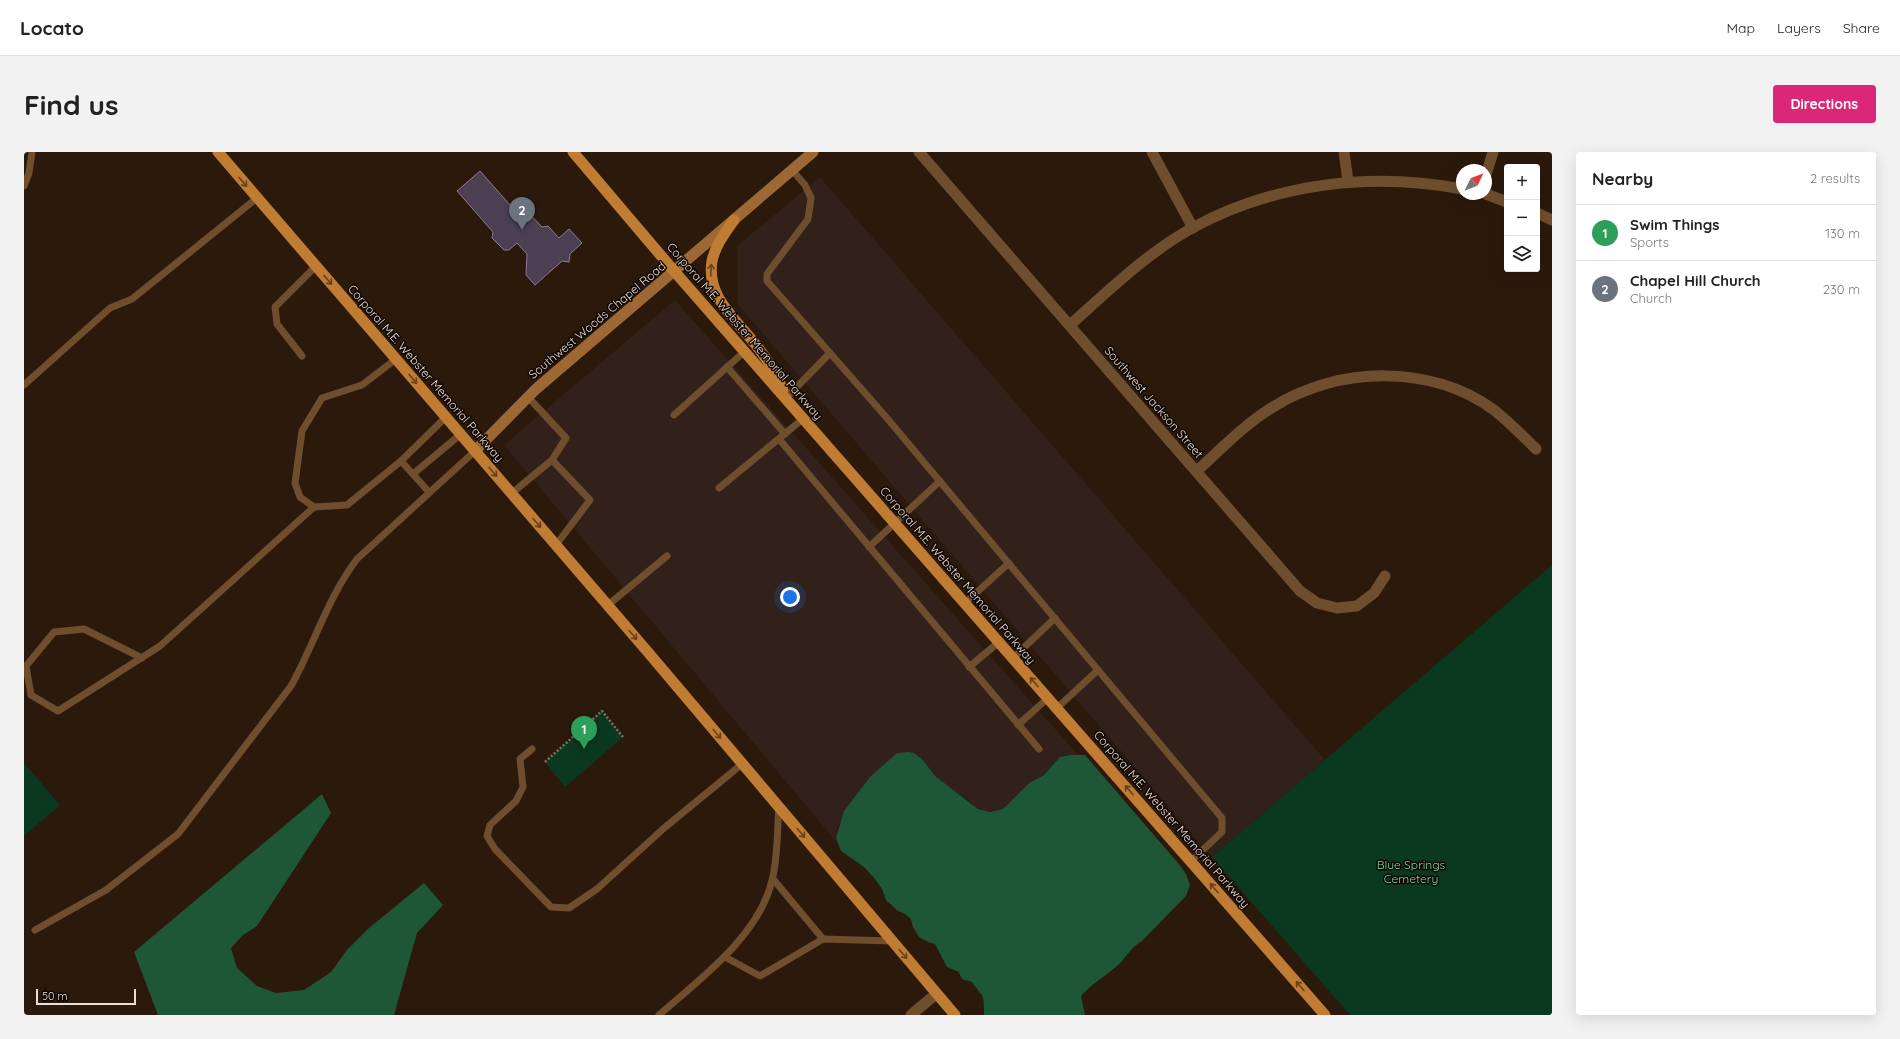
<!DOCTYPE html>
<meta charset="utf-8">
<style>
:root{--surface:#fff;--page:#f2f2f2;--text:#222;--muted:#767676;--line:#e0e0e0;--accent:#db2777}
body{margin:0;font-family:Quicksand,sans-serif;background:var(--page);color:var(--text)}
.controls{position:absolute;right:12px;top:12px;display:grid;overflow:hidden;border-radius:4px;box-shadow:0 4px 16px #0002}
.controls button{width:36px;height:36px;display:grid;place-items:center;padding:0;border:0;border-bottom:1px solid var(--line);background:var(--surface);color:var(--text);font:20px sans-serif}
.compass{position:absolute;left:1432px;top:12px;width:36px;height:36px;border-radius:50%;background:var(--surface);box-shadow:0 4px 16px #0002;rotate:47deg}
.scale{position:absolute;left:12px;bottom:10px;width:100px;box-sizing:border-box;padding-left:4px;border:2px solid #ebded6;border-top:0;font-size:11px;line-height:14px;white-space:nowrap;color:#ebded6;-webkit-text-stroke:3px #0e0603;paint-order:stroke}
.you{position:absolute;left:766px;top:445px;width:14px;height:14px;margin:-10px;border:3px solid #fff;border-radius:50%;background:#1a73e8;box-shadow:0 0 0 6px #1a73e833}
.badge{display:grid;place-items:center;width:26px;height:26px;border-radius:50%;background:var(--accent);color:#fff;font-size:13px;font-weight:700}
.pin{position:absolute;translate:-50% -33px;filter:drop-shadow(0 1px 2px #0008)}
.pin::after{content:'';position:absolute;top:21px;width:14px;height:12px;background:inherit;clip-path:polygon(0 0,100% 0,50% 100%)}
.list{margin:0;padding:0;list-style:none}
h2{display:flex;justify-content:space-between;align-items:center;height:52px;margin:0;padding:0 16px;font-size:17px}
h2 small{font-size:13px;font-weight:400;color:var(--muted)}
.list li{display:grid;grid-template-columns:26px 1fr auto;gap:12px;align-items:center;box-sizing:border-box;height:56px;padding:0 16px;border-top:1px solid var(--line)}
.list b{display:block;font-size:15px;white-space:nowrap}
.list p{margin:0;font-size:13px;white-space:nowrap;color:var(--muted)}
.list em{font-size:13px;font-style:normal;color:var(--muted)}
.icon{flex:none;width:22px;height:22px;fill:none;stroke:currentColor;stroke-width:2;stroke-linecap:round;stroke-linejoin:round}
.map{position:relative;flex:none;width:1528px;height:863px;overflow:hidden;border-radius:4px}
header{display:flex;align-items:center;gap:24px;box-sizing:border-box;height:56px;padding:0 20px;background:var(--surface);border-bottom:1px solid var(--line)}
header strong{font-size:19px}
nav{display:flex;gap:22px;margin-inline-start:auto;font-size:14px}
.intro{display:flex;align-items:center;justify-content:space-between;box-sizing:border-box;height:96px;padding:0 24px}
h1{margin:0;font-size:28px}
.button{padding:10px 18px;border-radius:4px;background:var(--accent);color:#fff;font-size:14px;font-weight:700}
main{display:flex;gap:24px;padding:0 24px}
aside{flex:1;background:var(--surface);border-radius:4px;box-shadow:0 4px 16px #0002}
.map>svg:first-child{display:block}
</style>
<header>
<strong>Locato</strong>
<nav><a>Map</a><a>Layers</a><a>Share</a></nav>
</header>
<div class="intro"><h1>Find us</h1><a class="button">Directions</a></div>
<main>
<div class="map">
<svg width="1528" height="863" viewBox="0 0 1528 863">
<rect width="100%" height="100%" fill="#2b190c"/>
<g fill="#32201a">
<path d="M796,25L1301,608L1188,705L714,153L713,94Z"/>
<path d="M651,148L1054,603H1047L1027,615L1019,623L1005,631L979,657L966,660L954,657L942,646L926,637L911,624L899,608L814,673L812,686L815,693L480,293Z"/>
</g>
<g fill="#0a391f">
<path d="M1528,413V863H1326L1188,705Z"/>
<path d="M578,559L599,585L541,635L521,610Z"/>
<path d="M0,611L36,653L0,684Z"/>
</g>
<g fill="#1d5735">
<path d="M884,600L890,601L899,608L911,624L954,657L966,660L979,657L1005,631L1020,623L1036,605L1047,603H1061L1154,711L1162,722L1166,733L1162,744L1118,789C1108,795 1105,801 1098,809C1086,822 1069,830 1057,844L1061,863H960C960,839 960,848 948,830C940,827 938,830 935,820L923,815L911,792L904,790L895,785L889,775L887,767L881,762L874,759L862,748L858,737L851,727L840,715L817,699L812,686L820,659L846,625L873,601Z"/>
<path d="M298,642L307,661L233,774L219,783L207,796L213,816L233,834L252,841L280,838L307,820L323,798L345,776L400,731L419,753L393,781L370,863H134L110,800Z"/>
</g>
<path fill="#4d3f52" stroke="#8b7c91" d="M456,19L494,62L501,57L518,75L524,74L535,86L545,77L558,91L546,102L545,110L538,109L511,133L502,123L503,102L493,91L485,98H480L468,86L469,80L433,39Z"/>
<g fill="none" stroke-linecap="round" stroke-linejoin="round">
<path stroke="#817167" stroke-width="2.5" stroke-dasharray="2 2" stroke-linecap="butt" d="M521,610L578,559L599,585"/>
<g stroke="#6f4e2e" stroke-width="7">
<path d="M768,18L781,33L787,46L784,67L743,122V129L862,265L1198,666V680L1167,709"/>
<path d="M0,34L5,21L8,0"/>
<path d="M278,204L253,172L251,155L292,114"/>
<path d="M372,207L338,233L298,246L278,279L271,331L276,345L290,355L323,353L377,309L422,265"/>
<path d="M703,215L761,282"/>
<path d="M0,233L86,156L108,147L233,46"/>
<path d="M762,246L806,201"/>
<path d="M650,263L721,199"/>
<path d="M755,287L1015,597"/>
<path d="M528,308L566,348L532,393"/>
<path d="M377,309L405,340"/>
<path d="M389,322L437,282"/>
<path d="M695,336L780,266"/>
<path d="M488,341L528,308L542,286L504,245"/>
<path d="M845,395L916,329"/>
<path d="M941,451L985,411"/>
<path d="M584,453L643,404"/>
<path d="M118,506L60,477L30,480L2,514L7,543L34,559L136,494L290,355"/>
<path d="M989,506L1031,466"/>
<path d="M945,515L975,490"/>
<path d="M1033,556L1074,518"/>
<path d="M994,573L1024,546"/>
<path d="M508,597L496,607L499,635L492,649L466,673L463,684L471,697L527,755L545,756L573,737L639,677L718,612"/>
<path d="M749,727L799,787"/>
<path d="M11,778L82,738L154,682L267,534C290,493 304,445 333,407L451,299"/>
<path d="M701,805L736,824L799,787L867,789"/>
<path d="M635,863C676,827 736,783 748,728C754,706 753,678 755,655"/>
</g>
<g stroke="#6f4e2e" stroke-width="11">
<path d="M895,0L1276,439L1293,451L1313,456L1333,454L1350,441L1361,424"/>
<path d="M1128,0L1169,76"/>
<path d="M1320,0L1324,29"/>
<path d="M1462,23L1469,0"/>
<path d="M1462,42L1483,50"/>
<path d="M1513,61L1528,68"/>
<path d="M1046,173C1084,139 1124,100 1170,75C1252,31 1347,20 1438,37"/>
<path d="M1173,319C1197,297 1221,272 1249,255C1314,214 1407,212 1470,258C1485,270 1499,284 1512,297"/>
<path d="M887,863L912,842"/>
</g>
<path stroke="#9d6833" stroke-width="11" d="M451,299L512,237L789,0"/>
<g stroke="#c17c34" stroke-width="11">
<path d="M194,0L623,499L931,863"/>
<path d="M549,0L650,119L1301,863"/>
<path d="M710,68C701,81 691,94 688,109C682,145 712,167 732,193C743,207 752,221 759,238"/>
</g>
</g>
<defs><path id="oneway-shaft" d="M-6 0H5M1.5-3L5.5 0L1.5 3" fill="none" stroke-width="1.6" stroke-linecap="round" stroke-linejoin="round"/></defs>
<g stroke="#68411c">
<use href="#oneway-shaft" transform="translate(219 30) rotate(49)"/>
<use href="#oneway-shaft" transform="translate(687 118) rotate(-87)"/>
<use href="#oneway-shaft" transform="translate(304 128) rotate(49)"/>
<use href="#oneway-shaft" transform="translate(389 227) rotate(49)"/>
<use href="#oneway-shaft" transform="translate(469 320) rotate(49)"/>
<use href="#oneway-shaft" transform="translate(513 371) rotate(49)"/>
<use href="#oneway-shaft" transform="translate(609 483) rotate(49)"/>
<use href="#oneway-shaft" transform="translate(1010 530) rotate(-131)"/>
<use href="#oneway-shaft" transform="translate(693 582) rotate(50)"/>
<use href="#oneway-shaft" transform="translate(1105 638) rotate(-131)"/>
<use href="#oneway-shaft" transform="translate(777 681) rotate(50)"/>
<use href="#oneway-shaft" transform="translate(1190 736) rotate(-131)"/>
<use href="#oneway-shaft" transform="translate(879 802) rotate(50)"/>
<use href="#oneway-shaft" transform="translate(1276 834) rotate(-131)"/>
</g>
<g text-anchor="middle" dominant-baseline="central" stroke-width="3" stroke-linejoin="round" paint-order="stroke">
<g font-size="12" fill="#ebded6" stroke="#0e0603">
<text transform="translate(573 168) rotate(-40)">Southwest Woods Chapel Road</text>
<text transform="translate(721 179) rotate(49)">Corporal M.E. Webster Memorial Parkway</text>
<text transform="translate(402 221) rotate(49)">Corporal M.E. Webster Memorial Parkway</text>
<text transform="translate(1130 250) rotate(49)">Southwest Jackson Street</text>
<text transform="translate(934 423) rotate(49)">Corporal M.E. Webster Memorial Parkway</text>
<text transform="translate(1148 667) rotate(49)">Corporal M.E. Webster Memorial Parkway</text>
</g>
<g font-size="12" fill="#85d8a1" stroke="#0e0603">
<text x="1387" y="712">Blue Springs<tspan x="1387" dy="14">Cemetery</tspan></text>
</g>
</g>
</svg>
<div class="controls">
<button>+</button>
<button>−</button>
<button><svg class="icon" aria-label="layers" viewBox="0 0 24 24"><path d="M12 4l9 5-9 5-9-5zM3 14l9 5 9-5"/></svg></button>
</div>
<svg class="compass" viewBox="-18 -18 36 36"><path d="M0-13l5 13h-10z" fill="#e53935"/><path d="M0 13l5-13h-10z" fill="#767676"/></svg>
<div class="scale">50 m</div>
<div class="you"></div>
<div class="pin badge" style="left:560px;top:597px;background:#2e9e5b">1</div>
<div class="pin badge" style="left:498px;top:78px;background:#6b7280">2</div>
</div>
<aside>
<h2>Nearby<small>2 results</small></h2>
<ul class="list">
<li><span class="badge" style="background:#2e9e5b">1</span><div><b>Swim Things</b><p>Sports</p></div><em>130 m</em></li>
<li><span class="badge" style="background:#6b7280">2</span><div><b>Chapel Hill Church</b><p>Church</p></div><em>230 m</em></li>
</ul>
</aside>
</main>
